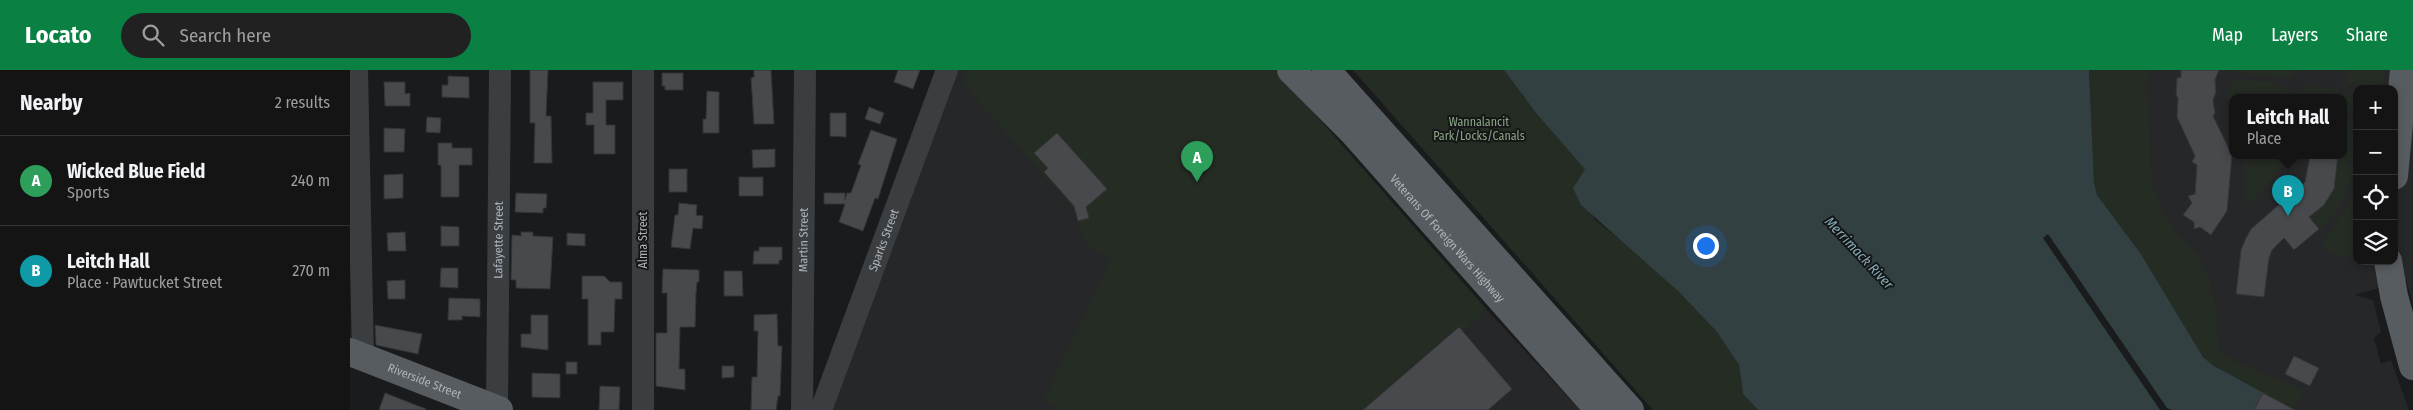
<!DOCTYPE html>
<meta charset="utf-8">
<style>
:root{--surface:#141415;--page:#212122;--text:#f1f3f6;--muted:#9d9ea0;--line:#333334;--accent:#0b8043}
body{margin:0;font-family:"Fira Sans Condensed",sans-serif;background:var(--page);color:var(--text)}
.controls{position:absolute;right:15px;top:15px;display:grid;overflow:hidden;border-radius:10px;box-shadow:0 2px 8px #0003}
.controls button{width:45px;height:45px;display:grid;place-items:center;padding:0;border:0;border-bottom:1px solid var(--line);background:var(--surface);color:var(--text);font:25px sans-serif}
.you{position:absolute;left:1355px;top:175px;width:18px;height:18px;margin:-12px;border:4px solid #fff;border-radius:50%;background:#1a73e8;box-shadow:0 0 0 8px #1a73e833}
.badge{display:grid;place-items:center;width:32px;height:32px;border-radius:50%;background:var(--accent);color:#fff;font-size:16px;font-weight:700}
.pin{position:absolute;translate:-50% -41px;filter:drop-shadow(0 1px 2px #0008)}
.pin::after{content:'';position:absolute;top:26px;width:18px;height:15px;background:inherit;clip-path:polygon(0 0,100% 0,50% 100%)}
.popup{position:absolute;left:1879px;top:24px;width:118px;height:65px;box-sizing:border-box;display:grid;place-content:center;border-radius:10px;background:var(--surface);filter:drop-shadow(0 1px 4px #0005);font-size:16px;white-space:nowrap;color:var(--muted)}
.popup b{font-size:19px;color:var(--text)}
.popup::after{content:'';position:absolute;left:50%;top:100%;margin-left:-10px;border:10px solid transparent;border-top-color:var(--surface)}
.list{margin:0;padding:0;list-style:none}
h2{display:flex;justify-content:space-between;align-items:center;height:65px;margin:0;padding:0 20px;font-size:21px}
h2 small{font-size:16px;font-weight:400;color:var(--muted)}
.list li{display:grid;grid-template-columns:32px 1fr auto;gap:15px;align-items:center;box-sizing:border-box;height:90px;padding:0 20px;border-top:1px solid var(--line)}
.list b{display:block;font-size:19px;white-space:nowrap}
.list p{margin:0;font-size:16px;white-space:nowrap;color:var(--muted)}
.list em{font-size:16px;font-style:normal;color:var(--muted)}
.icon{flex:none;width:28px;height:28px;fill:none;stroke:currentColor;stroke-width:2;stroke-linecap:round;stroke-linejoin:round}
.map{position:relative;flex:none;width:2063px;height:340px;overflow:hidden}
header{display:flex;align-items:center;gap:30px;box-sizing:border-box;height:70px;padding:0 25px;background:var(--accent);color:#fff}
header strong{font-size:24px}
nav{display:flex;gap:28px;margin-inline-start:auto;font-size:18px}
.search{width:350px;height:45px;background:var(--page);display:flex;align-items:center;gap:12px;box-sizing:border-box;padding:0 18px;border-radius:28px;color:var(--muted);font-size:19px}
main{display:flex}
aside{flex:1;background:var(--surface)}
.map>svg:first-child{display:block}
</style>
<header>
<strong>Locato</strong>
<div class="search"><svg class="icon" aria-label="search" viewBox="0 0 24 24"><circle cx="10" cy="10" r="6"/><path d="M15 15l6 6"/></svg>Search here</div>
<nav><a>Map</a><a>Layers</a><a>Share</a></nav>
</header>
<main>
<aside>
<h2>Nearby<small>2 results</small></h2>
<ul class="list">
<li><span class="badge" style="background:#2e9e5b">A</span><div><b>Wicked Blue Field</b><p>Sports</p></div><em>240 m</em></li>
<li><span class="badge" style="background:#0f9aa8">B</span><div><b>Leitch Hall</b><p>Place · Pawtucket Street</p></div><em>270 m</em></li>
</ul>
</aside>
<div class="map">
<svg width="2063" height="340" viewBox="0 0 2063 340">
<rect width="100%" height="100%" fill="#1a1b1c"/>
<g fill="#262729" fill-rule="evenodd">
<path d="M601,0H926L1137,240L1230,340H481Z"/>
<path d="M1739,0H2063V234L2056,210L2005,225L2023,230L2031,262L2024,268L2031,294L2041,290L2059,340H1904L1864,296ZM2007,19H2044V191H2007ZM1883,27H1993V85H1883Z"/>
</g>
<g fill="#252c24">
<path d="M618,0H926L1137,240L1113,262L1108,257L1013,340H713L693,330L761,190C738,177 729,171 727,143L613,14Z"/>
<path d="M1003,0H1154L1186,43L1236,99L1226,112L1245,150L1290,185L1328,221L1367,262L1389,295L1393,324L1408,340H1303Z"/>
<path d="M1739,0H1799L1798,18L1802,116L1820,155L1847,184L1859,209L1866,236L1869,282L1886,292L1954,320L1943,339L1864,296L1853,287L1791,184L1747,125L1744,113Z"/>
<path d="M1885,0H1944L1943,6L1938,8L1885,3Z"/>
<path d="M1998,0H2035L2033,18L1996,14Z"/>
<path d="M1888,10C1904,12 1938,8 1942,27H1883V34C1873,26 1876,14 1888,10Z"/>
<path d="M1952,16L1989,19L1988,27H1951Z"/>
<path d="M1995,20L2007,21V47L1993,46Z"/>
<path d="M1993,51L2007,52V97L1990,136L1970,162L1958,148C1985,125 1984,119 1988,85H1993Z"/>
<path d="M1895,85H1937L1936,91L1901,133L1898,132L1895,127Z"/>
<path d="M2007,116V179L2002,185L1992,186L1974,180L1973,171L1995,140Z"/>
</g>
<path fill="#324042" d="M1154,0H1739L1744,113L1747,125L1791,184L1853,287L1864,296L1945,340H1822L1817,338L1698,164L1693,168L1810,340H1408L1393,324L1389,295L1367,262L1328,221L1231,135L1223,118L1235,99L1186,43Z"/>
<g fill="#47494c" stroke="#343538">
<path d="M180,0H198L196,46H201L202,93H184L185,53H180Z"/>
<path d="M404,0H421L424,54H404L401,8L404,7Z"/>
<path d="M548,0H570L563,19L544,12Z"/>
<path d="M1831,0H1869L1865,10L1866,22L1863,30L1865,43L1863,46L1882,85L1877,141L1861,165L1850,157L1844,159V152L1833,145L1842,133L1838,126L1845,124L1847,95L1842,92L1845,86L1827,47L1828,28L1826,25L1827,8L1831,7Z"/>
<path d="M312,3H333V20H315V16H312Z"/>
<path d="M98,6L119,7V28L92,27V15H98Z"/>
<path d="M34,12H55V24L60,23V36H35Z"/>
<path d="M243,12H273V30H256V55H265V84H244V55H236V43H243Z"/>
<path d="M357,21L369,22V63H353V49H356Z"/>
<path d="M519,37L534,43L530,54L515,49Z"/>
<path d="M480,43H496V67L480,66Z"/>
<path d="M77,47L91,48L90,63L76,62Z"/>
<path d="M34,58L55,59L54,82H34Z"/>
<path d="M521,60L547,69L528,129L525,128L513,161L489,152L495,134H474V123H495V130L497,123H501L511,95L508,94Z"/>
<path d="M707,63L757,119L736,137L739,148L728,151L724,136L694,102L698,98L684,83Z"/>
<path d="M88,73H102V78H122V95H109V127H91V95H88Z"/>
<path d="M425,79V97L403,98L402,80Z"/>
<path d="M1960,85H1988L1984,119L1974,135L1959,147L1969,159L1944,180L1934,168L1922,180L1919,188L1914,227L1886,224L1891,180L1896,168L1901,159L1955,112Z"/>
<rect x="319" y="99" width="18" height="23"/>
<path d="M53,104V128L34,129V105Z"/>
<rect x="389" y="107" width="24" height="19"/>
<path d="M166,123L197,124L196,138H193V143L165,142Z"/>
<path d="M329,133L347,135L346,145L353,146L352,159L343,158L340,179L321,177L325,145H328Z"/>
<path d="M91,156L109,157V176H91Z"/>
<path d="M55,162L56,181H38L37,163Z"/>
<path d="M171,162H183V166L203,167L200,219L166,218V210H161L162,165L171,166Z"/>
<path d="M217,163L235,164V176L217,175Z"/>
<path d="M409,177H432V190H429V194H403L404,181H409Z"/>
<path d="M91,198H108V218L90,217Z"/>
<path d="M313,199L349,200V212H347L346,223L345,257H330L329,299H335V320L306,316V263H317V223H312Z"/>
<path d="M374,201H392L393,226H374Z"/>
<path d="M232,206H254L260,212H272V229H265L264,262H251V275H238V229H232Z"/>
<path d="M55,210V229H38L37,211Z"/>
<path d="M99,228L130,229V247L112,246V250H98Z"/>
<path d="M427,244L428,276H432L430,326H428L426,340H401L402,307H407L408,261H404V245Z"/>
<path d="M181,245H198V280L171,277V264H181Z"/>
<path d="M25,255L72,264L68,284L26,275Z"/>
<path d="M1109,257L1162,319L1138,340H1013Z"/>
<path d="M1944,286L1969,298L1960,316L1935,304Z"/>
<rect x="216" y="292" width="11" height="12"/>
<path d="M372,296H384V307L372,308Z"/>
<path d="M182,303L210,304V328L182,327Z"/>
<path d="M250,316L270,317L269,340H249Z"/>
<path d="M35,323L76,339V340H29Z"/>
<path d="M1913,323L1945,340H1904Z"/>
</g>
<g fill="none" stroke-linecap="round" stroke-linejoin="round">
<g stroke="#3b3e41" stroke-width="22">
<path d="M7,0L13,287"/>
<path id="s1" d="M147,339L150,0"/>
<path d="M293,340V0"/>
<path id="s2" d="M452,340L455,0"/>
<path id="s3" d="M471,340L597,0"/>
</g>
<g stroke="#575c60" stroke-width="28">
<path id="s4" d="M941,0L1002,61L1249,340"/>
<path d="M976,0L1280,340"/>
<path d="M2044,106L2054,0"/>
<path d="M2038,191L2044,226L2063,296"/>
<path id="s5" d="M0,282L149,340"/>
</g>
</g>
<g text-anchor="middle" dominant-baseline="central" stroke-width="4" stroke-linejoin="round" paint-order="stroke">
<g font-size="12" fill="#8ca685" stroke="#151617">
<text x="1129" y="52">Wannalancit<tspan x="1129" dy="14">Park/Locks/Canals</tspan></text>
</g>
<g font-size="12" fill="#adb5bb" stroke="#151617">
<text stroke="none"><textPath href="#s4" startOffset="230">Veterans Of Foreign Wars Highway</textPath></text>
<text stroke="none"><textPath href="#s1" startOffset="169">Lafayette Street</textPath></text>
<text transform="translate(293 170) rotate(-90)">Alma Street</text>
<text stroke="none"><textPath href="#s2" startOffset="170">Martin Street</textPath></text>
<text stroke="none"><textPath href="#s3" startOffset="181">Sparks Street</textPath></text>
<text stroke="none"><textPath href="#s5" startOffset="80">Riverside Street</textPath></text>
</g>
<g font-size="14" font-style="italic" fill="#85acb5" stroke="#151617">
<text transform="translate(1509 183) rotate(47)">Merrimack River</text>
</g>
</g>
</svg>
<div class="controls">
<button>+</button>
<button>−</button>
<button><svg class="icon" aria-label="locate" viewBox="0 0 24 24"><circle cx="12" cy="12" r="6"/><path d="M12 2v4M12 18v4M2 12h4M18 12h4"/></svg></button>
<button><svg class="icon" aria-label="layers" viewBox="0 0 24 24"><path d="M12 4l9 5-9 5-9-5zM3 14l9 5 9-5"/></svg></button>
</div>
<div class="you"></div>
<div class="pin badge" style="left:847px;top:112px;background:#2e9e5b">A</div>
<div class="pin badge" style="left:1938px;top:146px;background:#0f9aa8">B</div>
<div class="popup"><b>Leitch Hall</b>Place</div>
</div>
</main>
